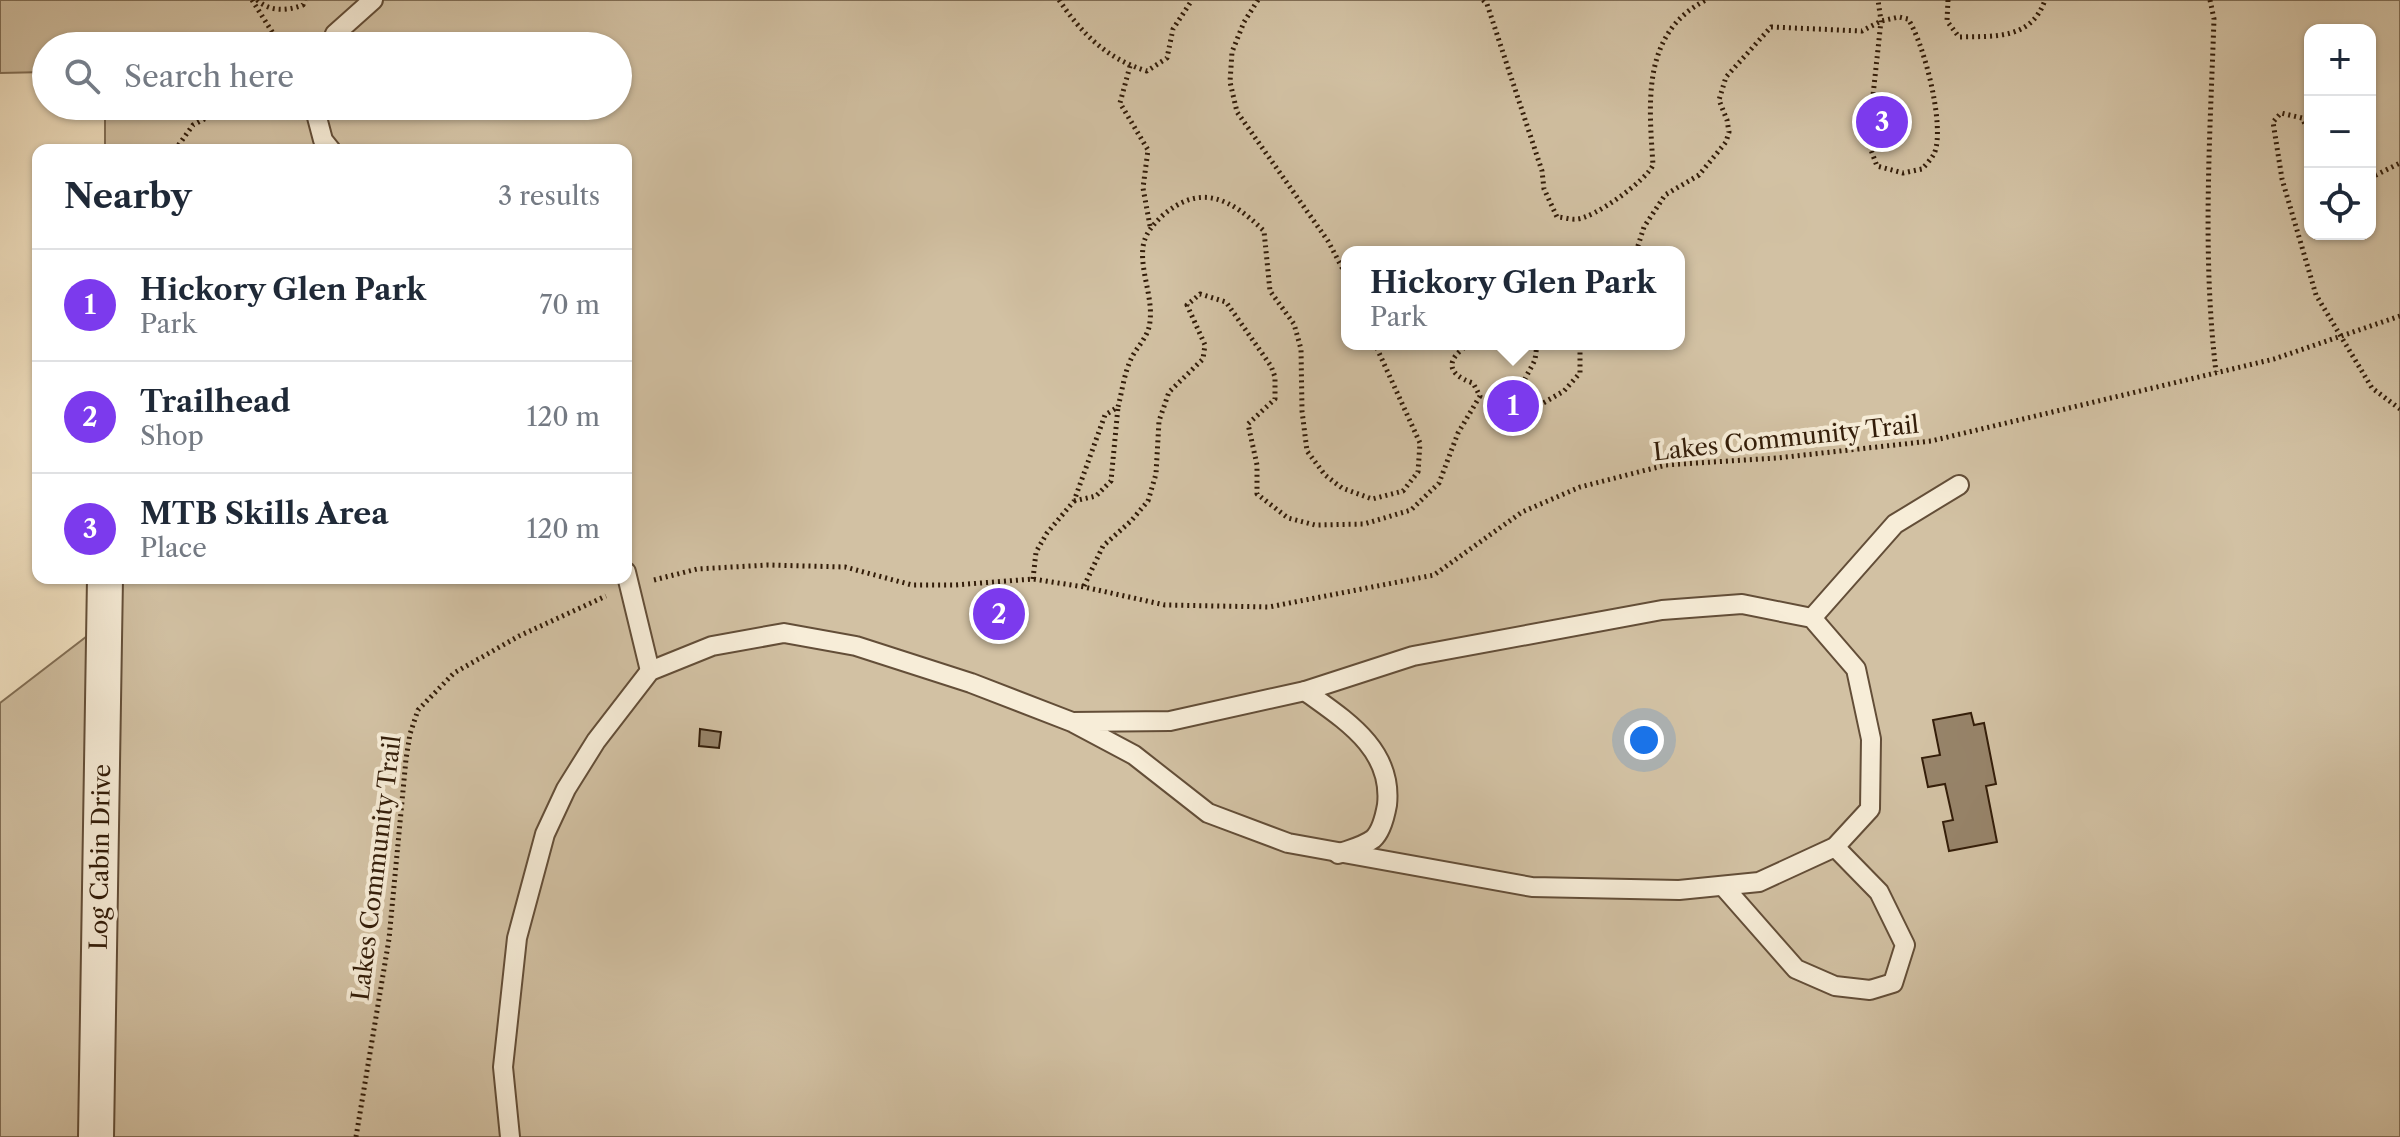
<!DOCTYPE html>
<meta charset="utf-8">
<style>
:root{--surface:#fff;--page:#f6f6f7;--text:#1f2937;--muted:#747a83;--line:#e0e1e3;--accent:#7c3aed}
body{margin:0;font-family:"Libre Caslon Text",serif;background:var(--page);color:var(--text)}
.controls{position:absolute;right:24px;top:24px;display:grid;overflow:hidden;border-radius:16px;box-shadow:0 2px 6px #0004}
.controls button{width:72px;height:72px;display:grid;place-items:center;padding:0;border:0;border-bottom:2px solid var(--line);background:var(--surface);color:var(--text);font:40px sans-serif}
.you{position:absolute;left:1644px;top:740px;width:28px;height:28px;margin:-20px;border:6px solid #fff;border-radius:50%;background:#1a73e8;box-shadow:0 0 0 12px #1a73e833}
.badge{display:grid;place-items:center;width:52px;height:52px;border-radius:50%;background:var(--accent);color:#fff;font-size:26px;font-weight:700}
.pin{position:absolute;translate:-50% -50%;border:4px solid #fff;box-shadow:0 2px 8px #0006}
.popup{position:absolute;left:1341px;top:246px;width:344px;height:104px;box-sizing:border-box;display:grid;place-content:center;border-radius:16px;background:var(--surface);filter:drop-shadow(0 2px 6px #0005);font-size:26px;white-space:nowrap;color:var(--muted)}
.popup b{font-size:30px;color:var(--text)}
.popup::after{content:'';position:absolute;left:50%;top:100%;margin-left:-16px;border:16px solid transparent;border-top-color:var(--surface)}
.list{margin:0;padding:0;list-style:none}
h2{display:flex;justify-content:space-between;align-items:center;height:104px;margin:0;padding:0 32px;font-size:34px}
h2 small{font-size:26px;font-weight:400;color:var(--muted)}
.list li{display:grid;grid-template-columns:52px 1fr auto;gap:24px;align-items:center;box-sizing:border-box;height:112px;padding:0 32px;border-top:2px solid var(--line)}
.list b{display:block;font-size:30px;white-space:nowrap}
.list p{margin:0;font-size:26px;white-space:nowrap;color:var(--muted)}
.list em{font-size:26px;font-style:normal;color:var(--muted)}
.icon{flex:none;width:44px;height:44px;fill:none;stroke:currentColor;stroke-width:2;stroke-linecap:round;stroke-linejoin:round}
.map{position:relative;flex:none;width:2400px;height:1137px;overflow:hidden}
.search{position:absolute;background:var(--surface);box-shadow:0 2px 6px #0004;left:32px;top:32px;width:600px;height:88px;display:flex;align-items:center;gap:20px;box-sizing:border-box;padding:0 28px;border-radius:44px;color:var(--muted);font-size:30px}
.panel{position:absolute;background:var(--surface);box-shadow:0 2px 6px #0004;left:32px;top:144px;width:600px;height:440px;border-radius:16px}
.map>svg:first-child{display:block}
</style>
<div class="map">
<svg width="2400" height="1137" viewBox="0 0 2400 1137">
<rect width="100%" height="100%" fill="#f3e3c3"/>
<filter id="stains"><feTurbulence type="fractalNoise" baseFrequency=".0025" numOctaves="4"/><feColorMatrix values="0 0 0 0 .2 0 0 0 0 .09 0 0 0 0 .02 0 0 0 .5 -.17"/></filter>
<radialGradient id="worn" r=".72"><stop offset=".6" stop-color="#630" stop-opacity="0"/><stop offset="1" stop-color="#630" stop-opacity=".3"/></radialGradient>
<path fill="#d2c1a3" stroke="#826f56" stroke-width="2" fill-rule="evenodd" d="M0,0H2400V1137H0V703L104,623V578H626V150H105V106H618V46H46V72L0,73ZM2310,30H2370V234H2310ZM1347,252H1679V344H1347Z"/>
<g fill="#97846a" stroke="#331d09" stroke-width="2">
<path d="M1002,603L1008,619L997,624L991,608Z"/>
<path d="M1971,713L1974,725L1984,723L1996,784L1986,786L1997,842L1949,851L1943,822L1953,820L1945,784L1928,787L1922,758L1940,755L1933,720Z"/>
<path d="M700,729L721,732L719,748L699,746Z"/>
</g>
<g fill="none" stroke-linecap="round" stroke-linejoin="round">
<defs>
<g id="lane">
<path d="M330,46L335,34L373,0"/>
<path d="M314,106L323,140L331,150"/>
<path d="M626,572L650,671"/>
<path d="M1812,618L1895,524L1959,485"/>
<path d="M1305,691C1345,720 1393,749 1387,805C1385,816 1381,832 1373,839C1364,846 1348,850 1338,854"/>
<path d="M1723,886L1796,969L1835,986L1870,990L1893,983L1905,945L1879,892L1835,847"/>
<path d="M510,1137L503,1067L517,938L545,834L566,789L596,741L650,671L712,646L784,633L856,646L971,683L1072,722L1134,755L1208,813L1288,843L1532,887L1679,890L1759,882L1835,847L1870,809L1871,739L1856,669L1812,618L1742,604L1662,610L1413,656L1305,691L1170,721L1072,722"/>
</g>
<path id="street" d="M96,1137L105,578"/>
</defs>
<use href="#lane" stroke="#634e38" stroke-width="22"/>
<use href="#street" stroke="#634e38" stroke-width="38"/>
<g stroke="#331d09" stroke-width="5" stroke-dasharray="2 4" stroke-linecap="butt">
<path d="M252,0L281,46"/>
<path d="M257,0C270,12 287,11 303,5L305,0"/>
<path d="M1059,0C1082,34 1107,59 1147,71L1167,58L1173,29L1192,0"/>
<path d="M1258,0L1244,22L1232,52L1230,82L1237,112L1328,241L1347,277"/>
<path d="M1483,0L1487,4L1542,171L1544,189L1557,217C1563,217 1571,220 1577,219C1594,218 1646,181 1653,165C1649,103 1641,33 1706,0"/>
<path d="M1948,0L1947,21L1959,37C1995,36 2031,40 2045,0"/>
<path d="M2210,0L2214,19C2210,137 2202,255 2216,372"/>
<path d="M1130,66L1120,103L1148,150L1143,188L1150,226"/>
<path d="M2310,134L2302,118L2281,113L2273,122L2282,179L2316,295L2372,388L2400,409"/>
<path d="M175,150L193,125L229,106"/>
<path d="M2370,178L2400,163"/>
<path d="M1636,252L1644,227L1665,195L1699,175L1726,142L1729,132L1727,120L1719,100L1726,77L1771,27L1862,31L1881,21L1899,17L1908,19C1924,43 1946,128 1934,154C1931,159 1926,165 1922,169L1903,173L1877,166L1868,142L1881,21L1878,0"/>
<path d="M1537,344L1535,360L1518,392L1519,398L1531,410L1564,391L1580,373V344"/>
<path d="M1074,501L1096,496L1111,481L1118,407"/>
<path d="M1033,579L1036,552L1047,533L1074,501L1105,415L1118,407C1122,392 1124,374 1131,359C1137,346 1149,337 1150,321C1153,297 1140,271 1143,247C1145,233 1153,225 1162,216C1201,182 1231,199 1264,231L1270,291L1294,324L1301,349L1302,411L1307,451L1325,475L1342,488L1372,499L1403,491L1418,472L1420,443L1375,344"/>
<path d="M654,580L697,569L768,565L845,567L912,585H955L1033,579L1084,587L1165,605L1269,607L1434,575L1522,512L1580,487L1666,465L1777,458L1931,441L2274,359L2400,316"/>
<path d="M1084,586L1103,546L1131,521L1148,501L1156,474L1159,421L1169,392L1203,359L1205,345L1187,305L1200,294L1226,302L1271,366L1275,377V399L1248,424L1257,465V494L1288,518L1315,525L1364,524L1411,510L1439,483L1458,433L1480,396L1473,383C1445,374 1446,358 1470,344"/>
<path d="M356,1137L389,939L406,759L410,734L418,710L454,673L519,636L606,596"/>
</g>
<use href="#lane" stroke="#f7edd8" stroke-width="18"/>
<use href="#street" stroke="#f7edd8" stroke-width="34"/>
</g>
<g text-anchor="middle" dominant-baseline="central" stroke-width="8" stroke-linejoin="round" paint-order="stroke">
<g font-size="24" fill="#331d09" stroke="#f7edd8">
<text transform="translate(1786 438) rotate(-6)">Lakes Community Trail</text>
<text transform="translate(100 857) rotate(-89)">Log Cabin Drive</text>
<text transform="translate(376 868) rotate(-83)">Lakes Community Trail</text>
</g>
</g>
<rect width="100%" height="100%" filter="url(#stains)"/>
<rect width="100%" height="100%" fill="url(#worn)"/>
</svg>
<div class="controls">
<button>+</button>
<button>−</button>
<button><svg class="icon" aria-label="locate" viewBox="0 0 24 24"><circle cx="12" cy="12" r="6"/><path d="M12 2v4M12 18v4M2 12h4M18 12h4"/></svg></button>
</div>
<div class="you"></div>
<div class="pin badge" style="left:1513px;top:406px">1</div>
<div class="popup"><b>Hickory Glen Park</b>Park</div>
<div class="pin badge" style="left:999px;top:614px">2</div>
<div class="pin badge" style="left:1882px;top:122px">3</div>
<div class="search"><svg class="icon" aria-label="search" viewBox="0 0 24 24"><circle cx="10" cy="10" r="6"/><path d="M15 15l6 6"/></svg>Search here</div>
<section class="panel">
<h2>Nearby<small>3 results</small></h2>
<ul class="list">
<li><span class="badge">1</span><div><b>Hickory Glen Park</b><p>Park</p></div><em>70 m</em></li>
<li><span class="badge">2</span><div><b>Trailhead</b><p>Shop</p></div><em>120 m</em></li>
<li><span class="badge">3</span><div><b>MTB Skills Area</b><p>Place</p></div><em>120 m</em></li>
</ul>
</section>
</div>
